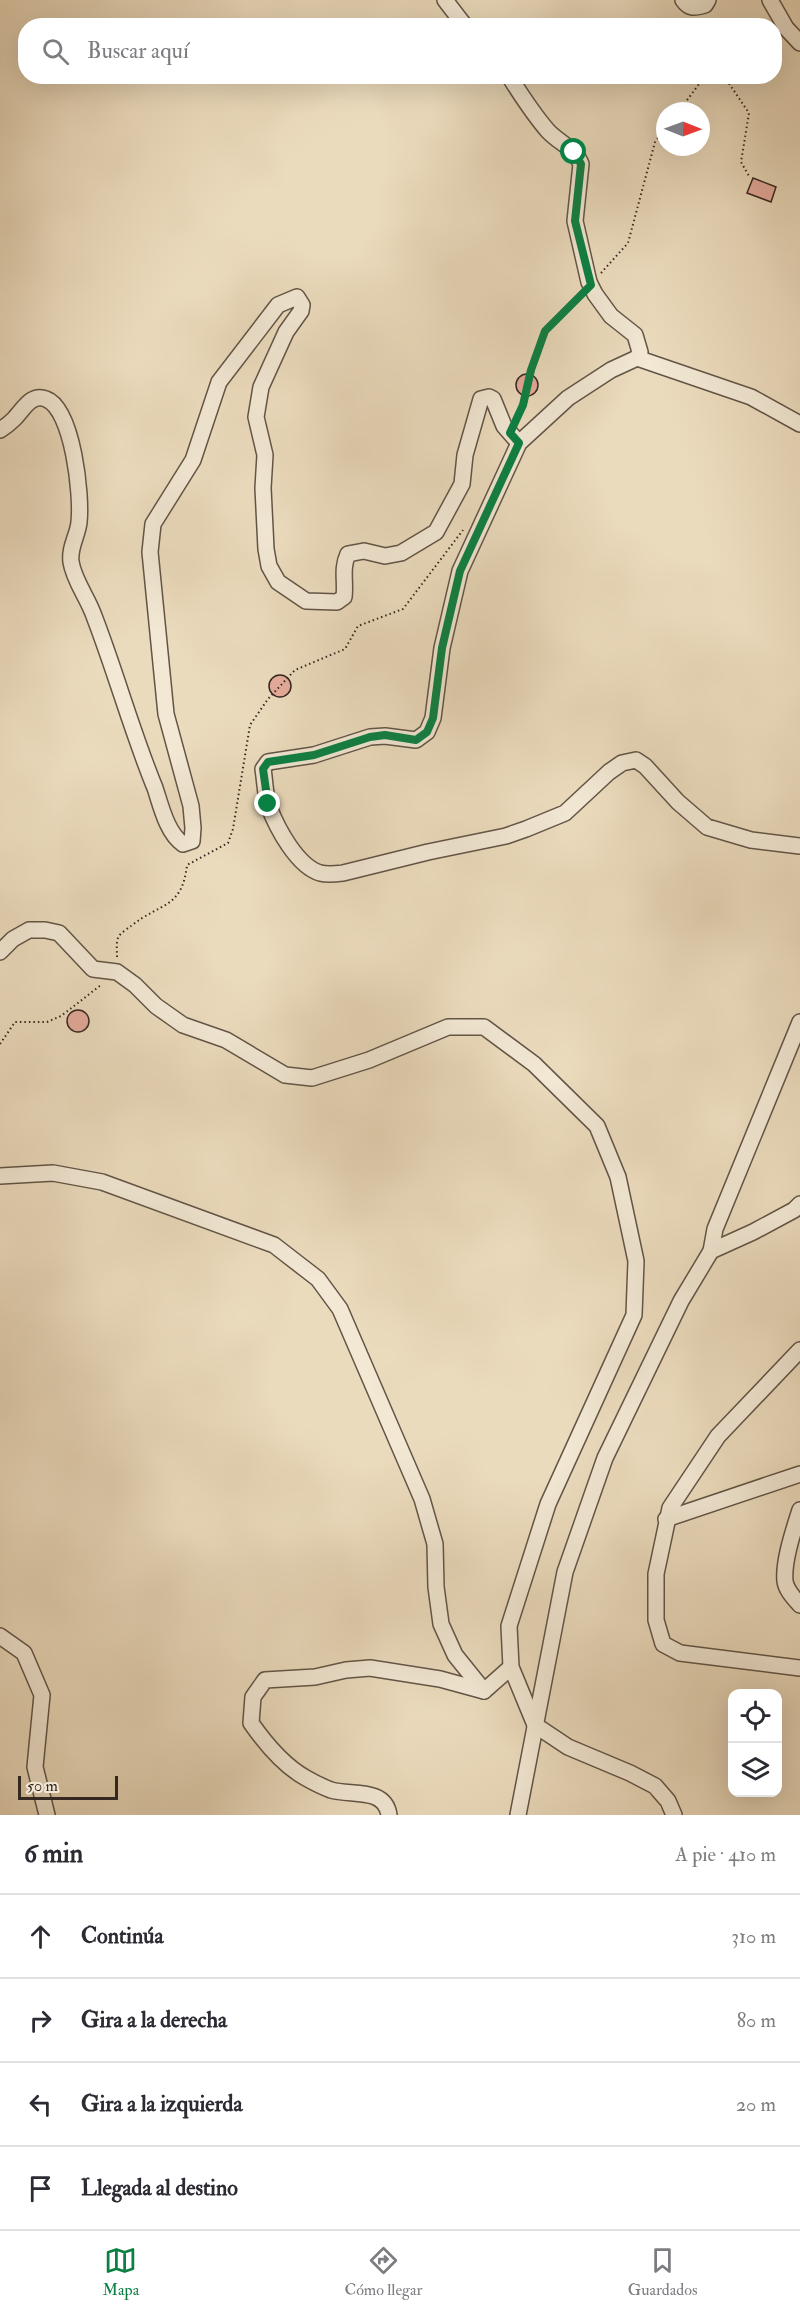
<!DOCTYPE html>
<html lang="es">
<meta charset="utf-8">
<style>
:root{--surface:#fff;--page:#f2f2f3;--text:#2b2b33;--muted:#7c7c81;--line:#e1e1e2;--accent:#0b8043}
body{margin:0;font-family:"IM FELL Double Pica",serif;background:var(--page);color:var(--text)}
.controls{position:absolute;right:18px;bottom:18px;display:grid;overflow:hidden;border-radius:12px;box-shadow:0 6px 24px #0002}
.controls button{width:54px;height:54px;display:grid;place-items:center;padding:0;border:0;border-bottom:2px solid var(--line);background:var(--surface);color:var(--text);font:30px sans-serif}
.compass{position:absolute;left:656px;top:102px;width:54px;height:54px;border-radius:50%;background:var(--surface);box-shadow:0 6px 24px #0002;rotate:91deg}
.scale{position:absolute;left:18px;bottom:15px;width:100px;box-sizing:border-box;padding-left:6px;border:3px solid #352820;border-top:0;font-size:16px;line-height:21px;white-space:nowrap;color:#352820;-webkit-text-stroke:4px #f2e8d4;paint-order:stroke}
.stop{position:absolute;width:18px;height:18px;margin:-14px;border:4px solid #0b8043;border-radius:50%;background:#fff}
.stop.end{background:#0b8043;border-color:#fff;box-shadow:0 2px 6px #0008}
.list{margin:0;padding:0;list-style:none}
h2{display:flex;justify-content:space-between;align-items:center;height:78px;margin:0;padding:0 24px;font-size:26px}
h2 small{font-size:20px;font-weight:400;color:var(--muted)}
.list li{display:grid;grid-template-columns:39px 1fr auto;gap:18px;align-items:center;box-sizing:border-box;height:84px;padding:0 24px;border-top:2px solid var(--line)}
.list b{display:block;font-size:22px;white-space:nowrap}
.list em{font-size:20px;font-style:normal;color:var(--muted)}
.icon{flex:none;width:33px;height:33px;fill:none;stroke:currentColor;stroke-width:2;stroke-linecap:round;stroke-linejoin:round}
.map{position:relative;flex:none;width:800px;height:1815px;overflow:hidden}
.search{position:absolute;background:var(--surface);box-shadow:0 6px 24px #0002;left:18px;right:18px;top:18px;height:66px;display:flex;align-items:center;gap:15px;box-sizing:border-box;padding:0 21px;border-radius:24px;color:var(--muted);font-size:22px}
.sheet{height:414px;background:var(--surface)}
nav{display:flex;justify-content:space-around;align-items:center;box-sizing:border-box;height:84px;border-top:2px solid var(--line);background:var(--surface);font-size:16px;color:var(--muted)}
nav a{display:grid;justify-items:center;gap:3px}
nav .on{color:var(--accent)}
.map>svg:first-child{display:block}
</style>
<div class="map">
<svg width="800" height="1815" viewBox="0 0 800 1815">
<rect width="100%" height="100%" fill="#ebdbbd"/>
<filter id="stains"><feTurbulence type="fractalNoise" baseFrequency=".00333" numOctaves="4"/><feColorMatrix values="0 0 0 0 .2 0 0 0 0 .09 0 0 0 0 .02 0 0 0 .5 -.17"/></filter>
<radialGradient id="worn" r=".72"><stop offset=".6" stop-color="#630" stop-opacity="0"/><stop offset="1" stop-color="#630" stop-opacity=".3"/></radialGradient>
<g fill="#e6ac9d" stroke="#352820" stroke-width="1.5">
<path d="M753,178L776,187L771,202L747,193Z"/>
<circle cx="527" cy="385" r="11"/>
<circle cx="280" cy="686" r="11"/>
<circle cx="78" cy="1021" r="11"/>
</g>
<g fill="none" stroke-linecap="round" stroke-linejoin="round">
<defs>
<g id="street">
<path d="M445,0L465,26"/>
<path d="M683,0C689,9 695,8 705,5L708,0"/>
<path d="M770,0L786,28L800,43"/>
<path d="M509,76C521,95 533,114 548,131C559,143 575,148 581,164L575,221L589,282L595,294L611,316L635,335L640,352L637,358L611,370L568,398L519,443L460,571L442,648L433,718L427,732L416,740L385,736L370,737L314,755L268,762L263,769C265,781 265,795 269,807C277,828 297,866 320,873C328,875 335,874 343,873L428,852L506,836L526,829L565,813L609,772L622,763L636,760L645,766L678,802L707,827L751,840L800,846"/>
<path d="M637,358L751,397L800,424"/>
<path d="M0,430C5,427 10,423 14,419C23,410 31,393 46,399C73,409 82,496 79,522C78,535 69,547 71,562C74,581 88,598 94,616C116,673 132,732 155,788C161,806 167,833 183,844L192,841L193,828L191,806L166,714L150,552L153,524L193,460L219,382L278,305L297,297L302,305L301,311L286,332L261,387L256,417L265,455L263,488L266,549L269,566L278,582L306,601L337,602L344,597C346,582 341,569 348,554L364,551L385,556L401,553L436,532L462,484L465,455L481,399L489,397L493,399L504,426L519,443"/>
<path d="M0,952L13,939L29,930H45L59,933L93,969L117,972L135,985L156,1006L183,1025L226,1040L285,1075L312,1078L369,1060L448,1027H484L534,1064L597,1126L618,1177L636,1261L634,1315L548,1504L509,1626L511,1667L535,1725L568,1747L630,1773L655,1786L668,1801L674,1815"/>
<path d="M0,1176L53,1173L102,1182L274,1245L318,1279L340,1309L422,1499L435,1544L436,1587L441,1624L455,1655L484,1691L511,1667"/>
<path d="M711,1251L715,1229L800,1022"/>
<path d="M800,1350L718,1436L670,1508L656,1574V1620L663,1644L680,1653L800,1668"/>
<path d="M800,1510C794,1529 783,1561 785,1581C786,1590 794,1598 800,1605"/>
<path d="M666,1519L800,1474"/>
<path d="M0,1636L24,1653L42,1695L35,1767L47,1815"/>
<path d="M389,1815C385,1787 351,1796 331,1790C323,1787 313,1782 306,1778C284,1766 265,1743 251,1723L253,1697L265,1680L315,1677L346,1670L370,1668L440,1679L484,1691"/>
<path d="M518,1815L565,1572L605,1458L681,1301L711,1251L753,1232L794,1210L800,1204"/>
</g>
</defs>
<use href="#street" stroke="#625547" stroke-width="18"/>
<g stroke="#352820" stroke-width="2" stroke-dasharray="1.5 3" stroke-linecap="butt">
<path d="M724,76L749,113L741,162L749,176"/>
<path d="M679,111L705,76"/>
<path d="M601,273L628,243L655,142L665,129"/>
<path d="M516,420C529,392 529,358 545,332C553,318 570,306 581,295"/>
<path d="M117,957C117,951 116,943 118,938C120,933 127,929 131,926C161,902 182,909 187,865L228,843L233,829L250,725L268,699L295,670L345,649L358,626L403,609L463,530"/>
<path d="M0,1044L15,1022H47L61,1016L101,985"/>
</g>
<use href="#street" stroke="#f2e8d4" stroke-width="15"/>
</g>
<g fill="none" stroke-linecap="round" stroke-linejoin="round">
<path stroke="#0b8043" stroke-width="8" d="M268,804L263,769L268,762L314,755L370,737L385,735L416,740L427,732L433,718L442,648L460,571L519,443L510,433L523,405L531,370L545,331L591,285L575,221L581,164L574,152"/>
</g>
<rect width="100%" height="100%" filter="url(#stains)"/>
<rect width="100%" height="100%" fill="url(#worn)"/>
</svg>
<div class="controls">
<button><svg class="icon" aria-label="locate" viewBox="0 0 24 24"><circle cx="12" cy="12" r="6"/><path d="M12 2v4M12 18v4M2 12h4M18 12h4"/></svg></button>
<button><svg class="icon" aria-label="layers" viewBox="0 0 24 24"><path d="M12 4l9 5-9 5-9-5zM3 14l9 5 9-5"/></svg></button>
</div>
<svg class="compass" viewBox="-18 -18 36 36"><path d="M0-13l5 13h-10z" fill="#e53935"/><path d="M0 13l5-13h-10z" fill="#7c7c81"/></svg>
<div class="scale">50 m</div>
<div class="stop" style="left:574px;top:152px"></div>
<div class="stop end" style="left:268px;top:804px"></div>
<div class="search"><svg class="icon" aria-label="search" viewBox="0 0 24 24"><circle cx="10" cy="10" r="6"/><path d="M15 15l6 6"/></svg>Buscar aquí</div>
</div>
<section class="sheet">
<h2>6 min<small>A pie · 410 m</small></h2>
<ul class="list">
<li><svg class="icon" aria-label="ahead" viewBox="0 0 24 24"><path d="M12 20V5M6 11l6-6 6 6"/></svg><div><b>Continúa</b></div><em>310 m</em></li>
<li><svg class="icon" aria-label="right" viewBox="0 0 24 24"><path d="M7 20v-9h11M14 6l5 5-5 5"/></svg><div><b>Gira a la derecha</b></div><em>80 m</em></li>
<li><svg class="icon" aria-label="left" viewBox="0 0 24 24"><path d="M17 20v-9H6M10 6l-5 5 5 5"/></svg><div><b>Gira a la izquierda</b></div><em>20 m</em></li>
<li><svg class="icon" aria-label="arrive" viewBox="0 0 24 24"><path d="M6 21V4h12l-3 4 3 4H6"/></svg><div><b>Llegada al destino</b></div></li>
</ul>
</section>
<nav>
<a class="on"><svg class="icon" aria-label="map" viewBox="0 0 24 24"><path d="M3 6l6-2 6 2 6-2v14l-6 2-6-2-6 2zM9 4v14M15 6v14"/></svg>Mapa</a>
<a><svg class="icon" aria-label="directions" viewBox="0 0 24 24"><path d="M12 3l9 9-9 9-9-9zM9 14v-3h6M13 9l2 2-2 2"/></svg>Cómo llegar</a>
<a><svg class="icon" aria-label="saved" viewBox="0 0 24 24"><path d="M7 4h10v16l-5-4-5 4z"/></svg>Guardados</a>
</nav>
